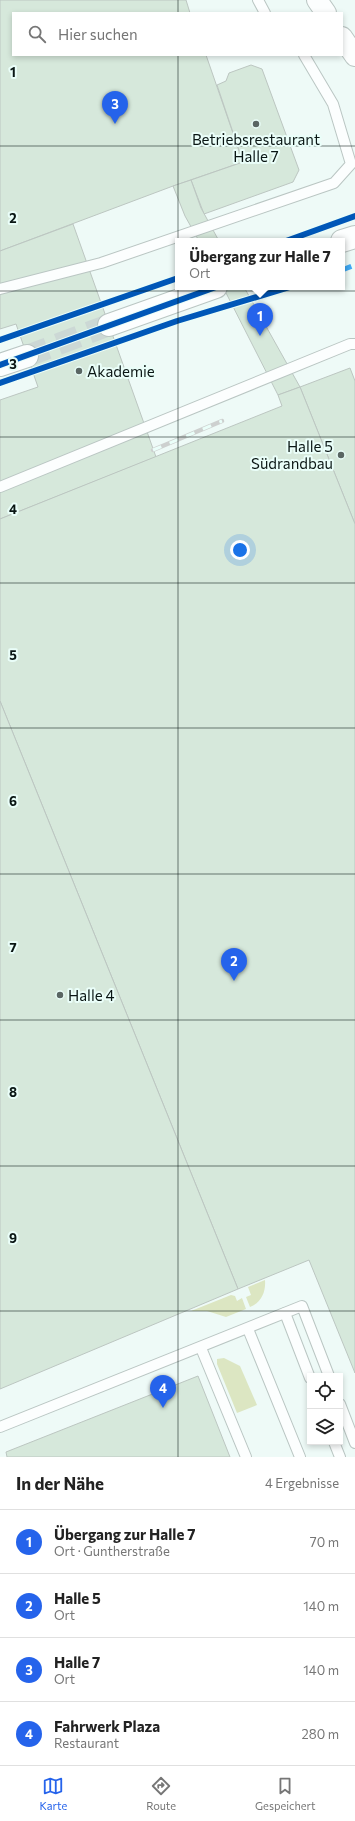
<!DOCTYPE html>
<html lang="de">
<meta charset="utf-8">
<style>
:root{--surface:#fff;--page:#f6f6f6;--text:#222;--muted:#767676;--line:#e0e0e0;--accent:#2563eb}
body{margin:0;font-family:Commissioner,sans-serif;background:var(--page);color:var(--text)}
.controls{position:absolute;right:12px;bottom:12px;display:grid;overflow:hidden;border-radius:0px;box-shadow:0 2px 6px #0003}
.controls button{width:36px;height:36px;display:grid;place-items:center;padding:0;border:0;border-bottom:1px solid var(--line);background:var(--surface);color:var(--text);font:20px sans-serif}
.you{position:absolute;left:240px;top:550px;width:14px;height:14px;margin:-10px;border:3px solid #fff;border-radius:50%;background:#1a73e8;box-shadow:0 0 0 6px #1a73e833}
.badge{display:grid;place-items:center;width:26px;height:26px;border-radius:50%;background:var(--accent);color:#fff;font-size:13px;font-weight:700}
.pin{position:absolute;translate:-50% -33px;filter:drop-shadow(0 1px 2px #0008)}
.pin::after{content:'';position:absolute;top:21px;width:14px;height:12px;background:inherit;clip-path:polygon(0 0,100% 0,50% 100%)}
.popup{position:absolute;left:175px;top:238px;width:170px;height:52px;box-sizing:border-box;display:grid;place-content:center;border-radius:0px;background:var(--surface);filter:drop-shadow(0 1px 3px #0005);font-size:13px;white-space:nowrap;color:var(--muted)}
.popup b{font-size:15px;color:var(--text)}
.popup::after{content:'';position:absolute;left:50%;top:100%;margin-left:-8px;border:8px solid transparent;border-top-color:var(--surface)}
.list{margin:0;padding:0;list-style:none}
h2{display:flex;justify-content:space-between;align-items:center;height:52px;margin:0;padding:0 16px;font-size:17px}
h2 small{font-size:13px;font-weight:400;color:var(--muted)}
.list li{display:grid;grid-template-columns:26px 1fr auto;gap:12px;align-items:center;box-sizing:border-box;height:64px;padding:0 16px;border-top:1px solid var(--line)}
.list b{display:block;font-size:15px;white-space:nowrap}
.list p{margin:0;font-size:13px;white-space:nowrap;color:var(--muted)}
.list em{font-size:13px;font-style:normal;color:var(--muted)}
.icon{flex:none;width:22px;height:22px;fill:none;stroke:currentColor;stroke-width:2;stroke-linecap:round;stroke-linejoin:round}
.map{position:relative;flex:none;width:355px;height:1457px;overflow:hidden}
.search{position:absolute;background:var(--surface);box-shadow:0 2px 6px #0003;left:12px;right:12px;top:12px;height:44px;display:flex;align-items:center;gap:10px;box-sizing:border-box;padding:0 14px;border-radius:0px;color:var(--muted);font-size:15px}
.sheet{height:308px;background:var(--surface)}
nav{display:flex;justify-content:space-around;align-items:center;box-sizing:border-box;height:56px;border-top:1px solid var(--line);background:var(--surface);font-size:11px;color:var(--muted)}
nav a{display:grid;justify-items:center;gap:2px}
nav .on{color:var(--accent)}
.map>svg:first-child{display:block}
</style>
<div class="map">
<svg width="355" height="1457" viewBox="0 0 355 1457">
<rect width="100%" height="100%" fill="#eefaf7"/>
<g fill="#dce6c2">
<path d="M265,1280C266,1292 261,1303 250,1307L246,1297L251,1295L248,1287Z"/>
<path d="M231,1295L235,1296L237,1301L242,1298L246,1309L226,1317L207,1311H191Z"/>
<path d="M224,1358L240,1366L257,1405L237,1413L217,1364V1359Z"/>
</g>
<g fill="#d6e8db" stroke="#bcc6c1">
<path d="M0,0H186L190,13H13V55H206L243,162L173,186L0,251Z"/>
<path d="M251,65L262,69L299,170L293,182L204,214L191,180L243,162L217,85L226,81L229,73Z"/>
<path d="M191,180L201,208L219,241H199L185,216L173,186Z"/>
<path d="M73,224L156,457L0,519V400L38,387L16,324L0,329V251Z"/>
<path d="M223,287H244L300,387L278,395Z"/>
<path d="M350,368L355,381V524L300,387Z"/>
<path d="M300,387L355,524V1373L309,1260L238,1289L0,701V519L282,406L278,395Z"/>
<path d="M0,701L238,1289L0,1389Z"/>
<path d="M198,1376L230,1457H7L6,1452Z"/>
</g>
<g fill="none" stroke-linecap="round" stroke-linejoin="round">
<path stroke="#ccd8d5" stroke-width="22" stroke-dasharray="22 11" stroke-linecap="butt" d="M27,356L109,325"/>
<defs>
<g id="lane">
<path d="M258,0L265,13"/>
<path d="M0,289L101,263L334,183L351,164L333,104L304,55"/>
<path d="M0,487L350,344H355"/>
<path d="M285,1313L310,1378"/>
<path d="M248,1329L300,1457"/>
<path d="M201,1348L246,1457"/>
<path d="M340,1404L355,1443"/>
<path d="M0,1427L302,1306L329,1376"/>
<path d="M334,1442L340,1457"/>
</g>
<g id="street">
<path d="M317,0L326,13"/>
<path d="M342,37L355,56"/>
</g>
<g id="secondary">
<path d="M342,241L355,237"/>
<path d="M109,325L216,287"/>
<path d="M0,365L27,356"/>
</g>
</defs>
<use href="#lane" stroke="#bac6c3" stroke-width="12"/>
<use href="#street" stroke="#bac6c3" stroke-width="22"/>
<use href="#secondary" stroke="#bac6c3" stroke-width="24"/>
<use href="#lane" stroke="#fcfefe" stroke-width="10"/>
<use href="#street" stroke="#fcfefe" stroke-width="20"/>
<use href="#secondary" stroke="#fcfefe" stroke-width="22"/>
<defs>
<path id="rail" d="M153,450L222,421"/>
</defs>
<use href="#rail" stroke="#cdd0cf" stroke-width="4.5"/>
<use href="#rail" stroke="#eafef9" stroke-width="3" stroke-dasharray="9" stroke-linecap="butt"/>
<path stroke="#3fa9f5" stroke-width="5" stroke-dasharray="10 5" stroke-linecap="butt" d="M342,270L355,265"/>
<defs>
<g id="cycleway">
<path d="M286,241L355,216"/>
<path d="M0,340L178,278"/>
<path d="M0,365L216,287"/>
<path d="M0,383L177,321L290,287"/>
</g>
</defs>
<use href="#cycleway" stroke="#eafef9" stroke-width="8"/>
<use href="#cycleway" stroke="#0057b8" stroke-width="6"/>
</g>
<path fill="none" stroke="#0a1614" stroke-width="1" stroke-opacity="0.55" d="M178,0V13M178,55V1457M0,146H355M0,291H355M0,437H355M0,583H355M0,728H355M0,874H355M0,1020H355M0,1166H355M0,1311H355"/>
<g fill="#5a6663" stroke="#eafef9" stroke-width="1.5">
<circle cx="256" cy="124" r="4"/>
<circle cx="79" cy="371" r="4"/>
<circle cx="341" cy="455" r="4"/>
<circle cx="60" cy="995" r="4"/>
</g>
<g text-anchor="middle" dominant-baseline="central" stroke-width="4" stroke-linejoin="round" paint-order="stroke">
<g font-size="15" fill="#0a1614" stroke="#eafef9" text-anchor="start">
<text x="256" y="139" text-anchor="middle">Betriebsrestaurant<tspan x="256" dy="17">Halle 7</tspan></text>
<text x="87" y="371">Akademie</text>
<text x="333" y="446" text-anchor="end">Halle 5<tspan x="333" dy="17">Südrandbau</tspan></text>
<text x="68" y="995">Halle 4</text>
</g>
</g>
<g font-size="13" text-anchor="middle" font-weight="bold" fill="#0a1614" stroke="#eafef9" stroke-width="4" stroke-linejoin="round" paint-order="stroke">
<text x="13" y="77">1</text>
<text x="13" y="223">2</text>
<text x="13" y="369">3</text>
<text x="13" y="514">4</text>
<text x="13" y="660">5</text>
<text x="13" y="806">6</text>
<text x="13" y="952">7</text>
<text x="13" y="1097">8</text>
<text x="13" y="1243">9</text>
</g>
</svg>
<div class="controls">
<button><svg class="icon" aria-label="locate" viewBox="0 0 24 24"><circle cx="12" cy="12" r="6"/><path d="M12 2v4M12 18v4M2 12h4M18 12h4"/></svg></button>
<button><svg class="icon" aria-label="layers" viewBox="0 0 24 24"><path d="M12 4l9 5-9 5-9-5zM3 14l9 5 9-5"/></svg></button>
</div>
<div class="you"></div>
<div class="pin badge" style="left:260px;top:336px">1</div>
<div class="popup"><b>Übergang zur Halle 7</b>Ort</div>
<div class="pin badge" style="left:234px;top:981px">2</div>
<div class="pin badge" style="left:115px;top:124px">3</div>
<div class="pin badge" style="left:163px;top:1408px">4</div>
<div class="search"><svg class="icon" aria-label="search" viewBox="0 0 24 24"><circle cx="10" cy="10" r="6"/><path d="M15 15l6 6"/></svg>Hier suchen</div>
</div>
<section class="sheet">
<h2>In der Nähe<small>4 Ergebnisse</small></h2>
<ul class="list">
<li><span class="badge">1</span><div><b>Übergang zur Halle 7</b><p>Ort · Guntherstraße</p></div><em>70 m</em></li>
<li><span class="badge">2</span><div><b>Halle 5</b><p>Ort</p></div><em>140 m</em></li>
<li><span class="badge">3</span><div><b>Halle 7</b><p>Ort</p></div><em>140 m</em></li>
<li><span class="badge">4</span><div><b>Fahrwerk Plaza</b><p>Restaurant</p></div><em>280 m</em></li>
</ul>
</section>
<nav>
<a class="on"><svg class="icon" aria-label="map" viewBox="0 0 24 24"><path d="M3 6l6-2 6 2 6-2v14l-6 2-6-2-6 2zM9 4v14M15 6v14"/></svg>Karte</a>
<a><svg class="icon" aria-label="directions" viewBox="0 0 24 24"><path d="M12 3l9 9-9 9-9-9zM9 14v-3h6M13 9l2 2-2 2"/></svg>Route</a>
<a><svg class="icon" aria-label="saved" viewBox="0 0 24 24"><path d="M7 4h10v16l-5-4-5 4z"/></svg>Gespeichert</a>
</nav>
